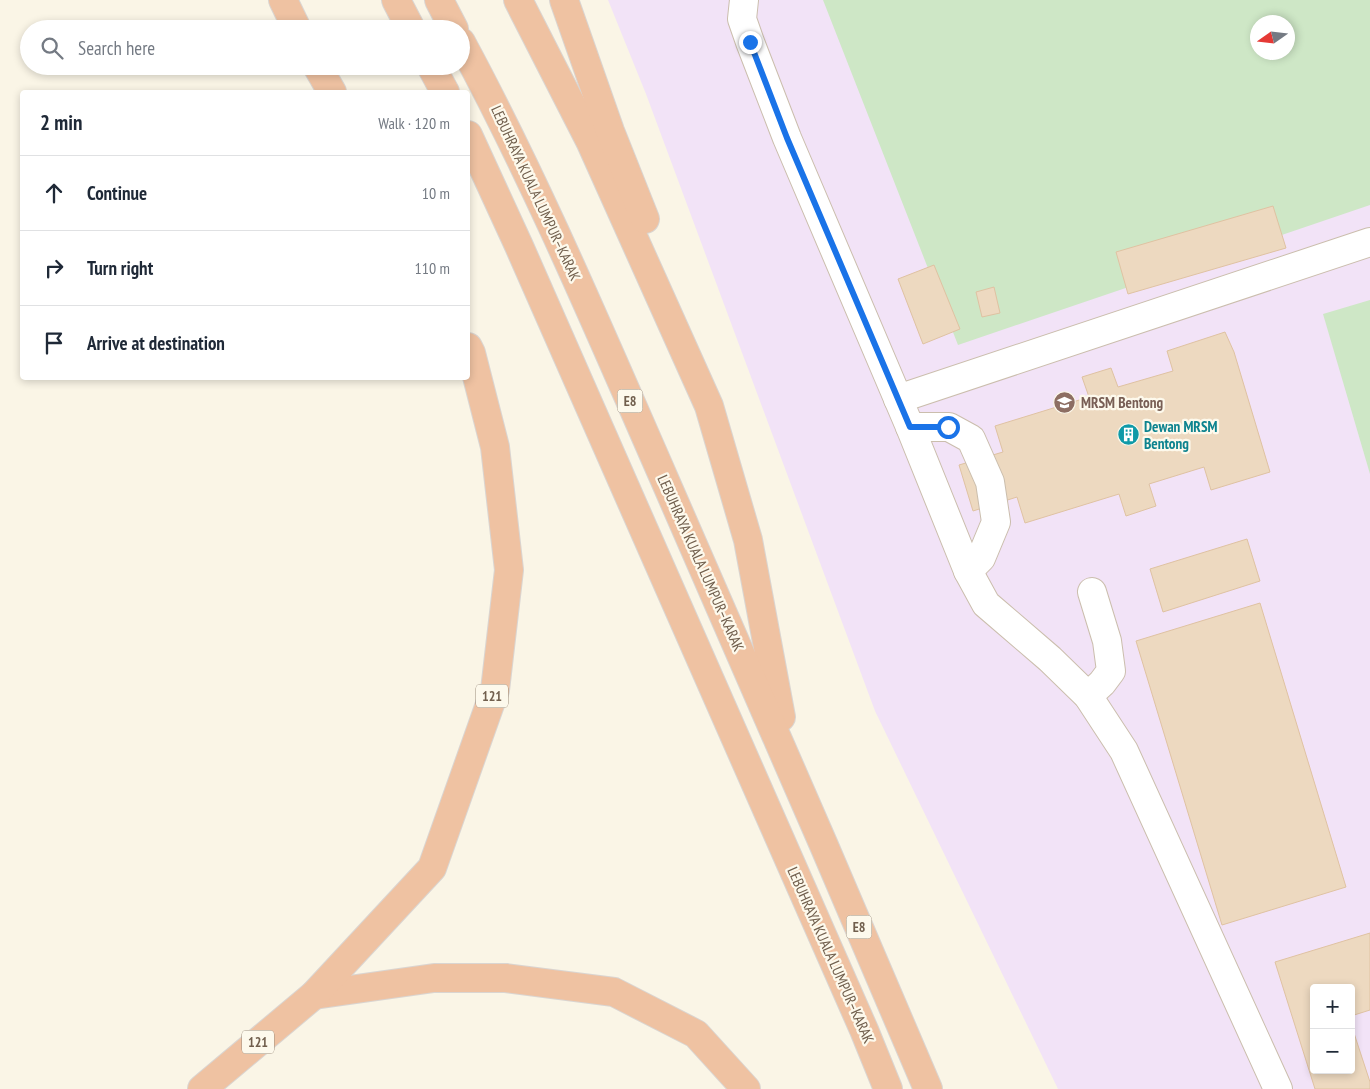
<!DOCTYPE html>
<meta charset="utf-8">
<style>
:root{--surface:#fff;--page:#f6f6f7;--text:#1f2937;--muted:#747a83;--line:#e0e1e3}
body{margin:0;font-family:"PT Sans Narrow",sans-serif;background:var(--page);color:var(--text)}
.controls{position:absolute;right:15px;bottom:15px;display:grid;overflow:hidden;border-radius:5px;box-shadow:0 2px 8px #0003}
.controls button{width:45px;height:45px;display:grid;place-items:center;padding:0;border:0;border-bottom:1px solid var(--line);background:var(--surface);color:var(--text);font:25px sans-serif}
.compass{position:absolute;left:1250px;top:15px;width:45px;height:45px;border-radius:50%;background:var(--surface);box-shadow:0 2px 8px #0003;rotate:256deg}
.stop{position:absolute;width:15px;height:15px;margin:-11px;border:4px solid #1a73e8;border-radius:50%;background:#fff}
.stop.end{background:#1a73e8;border-color:#fff;box-shadow:0 1px 5px #0008}
.list{margin:0;padding:0;list-style:none}
h2{display:flex;justify-content:space-between;align-items:center;height:65px;margin:0;padding:0 20px;font-size:21px}
h2 small{font-size:16px;font-weight:400;color:var(--muted)}
.list li{display:grid;grid-template-columns:32px 1fr auto;gap:15px;align-items:center;box-sizing:border-box;height:75px;padding:0 20px;border-top:1px solid var(--line)}
.list b{display:block;font-size:19px;white-space:nowrap}
.list em{font-size:16px;font-style:normal;color:var(--muted)}
.icon{flex:none;width:28px;height:28px;fill:none;stroke:currentColor;stroke-width:2;stroke-linecap:round;stroke-linejoin:round}
.map{position:relative;flex:none;width:1370px;height:1089px;overflow:hidden}
.search{position:absolute;background:var(--surface);box-shadow:0 2px 8px #0003;left:20px;top:20px;width:450px;height:55px;display:flex;align-items:center;gap:12px;box-sizing:border-box;padding:0 18px;border-radius:28px;color:var(--muted);font-size:19px}
.panel{position:absolute;background:var(--surface);box-shadow:0 2px 8px #0003;left:20px;top:90px;width:450px;height:290px;border-radius:5px}
.map>svg:first-child{display:block}
</style>
<div class="map">
<svg width="1370" height="1089" viewBox="0 0 1370 1089">
<rect width="100%" height="100%" fill="#faf5e6"/>
<path fill="#f2e3f7" fill-rule="evenodd" d="M608,0H1370V1089H1058L875,711L646,94ZM1258,22H1288V52H1258ZM1314,988H1351V1070H1314Z"/>
<g fill="#cee7c6" fill-rule="evenodd">
<path d="M823,0H1370V205L958,345ZM1258,22H1288V52H1258Z"/>
<path d="M1370,300V474L1323,314Z"/>
</g>
<g fill="#edd9c0" stroke="#dfc2a2">
<path d="M1273,206L1286,248L1128,294L1116,252Z"/>
<path d="M934,265L960,329L923,344L898,279Z"/>
<path d="M994,287L1000,313L982,317L976,292Z"/>
<path d="M1225,332L1234,352L1270,472L1211,490L1204,467L1149,484L1156,506L1126,516L1119,494L1025,523L1017,497L973,511L959,465L1003,452L995,426L1089,397L1082,377L1111,368L1118,387L1173,371L1167,351Z"/>
<path d="M1247,539L1260,581L1163,612L1150,569Z"/>
<path d="M1260,603L1346,887L1222,925L1136,641Z"/>
<path d="M1370,933V1010L1351,1016V988H1314V1070H1351V1024L1370,1082V1089H1315L1275,962Z"/>
</g>
<g fill="none" stroke-linecap="round" stroke-linejoin="round">
<defs>
<g id="minor">
<path d="M744,0L742,19L750,42L787,138L910,427L968,571L986,604L1050,659L1088,696L1124,751L1278,1089"/>
<path d="M898,399L1370,242"/>
<path d="M910,427H949L971,439L990,482L996,522L981,558L968,571"/>
<path d="M1088,696L1102,683L1111,671L1107,641L1092,592"/>
</g>
<g id="highway">
<path d="M283,0L297,29"/>
<path d="M396,0L411,29"/>
<path d="M439,0L454,29"/>
<path d="M518,0L591,143L709,406L748,540L781,717"/>
<path d="M564,0L610,131L645,219"/>
<path d="M461,42C537,183 599,330 663,476C753,680 841,884 928,1089"/>
<path d="M317,66L332,92"/>
<path d="M431,66L445,92"/>
<path d="M468,135L519,246L864,1030L888,1089"/>
<path d="M314,995L434,978H506L614,992L696,1034L746,1089"/>
<path d="M202,1089L314,995L432,868L495,690L509,570L495,447L471,353L468,347"/>
</g>
</defs>
<use href="#minor" stroke="#cbbead" stroke-width="30"/>
<use href="#highway" stroke="#dad5d1" stroke-width="30"/>
<use href="#minor" stroke="#fff" stroke-width="28"/>
<use href="#highway" stroke="#efc2a2" stroke-width="28"/>
</g>
<g fill="none" stroke-linecap="round" stroke-linejoin="round">
<path stroke="#1a73e8" stroke-width="6" d="M750,42L787,138L910,427H948"/>
</g>
<defs>
<symbol id="school-disc" viewBox="-11 -11 22 22"><circle r="9.5" fill="#8d6e63" stroke="#fdf9ec"/><path d="M0-5L7-2L0 1L-7-2ZM-4 1L0 2.5L4 1V4Q0 6-4 4Z" fill="#fff"/></symbol>
<symbol id="building-disc" viewBox="-11 -11 22 22"><circle r="9.5" fill="#0f9aa8" stroke="#fdf9ec"/><path d="M-4-6H4V6H1V3H-1V6H-4ZM-2.5-4.3h1.7v1.8h-1.7ZM.8-4.3h1.7v1.8H.8ZM-2.5-1h1.7V.8h-1.7ZM.8-1h1.7V.8H.8Z" fill="#fff"/></symbol>
</defs>
<g fill-rule="evenodd">
<use href="#school-disc" x="1052" y="390" width="25" height="25"/>
<use href="#building-disc" x="1116" y="422" width="25" height="25"/>
</g>
<g text-anchor="middle" dominant-baseline="central" stroke-width="4.5" stroke-linejoin="round" paint-order="stroke">
<g fill="#fdf9ec" stroke="#9b8d7d" stroke-width="1">
<rect x="617.5" y="389.5" width="25" height="23" rx="4"/>
<rect x="476" y="684.5" width="32" height="23" rx="4"/>
<rect x="846.5" y="915.5" width="25" height="23" rx="4"/>
<rect x="242" y="1030.5" width="32" height="23" rx="4"/>
</g>
<g font-size="14" font-weight="bold" fill="#715f4d">
<text x="630" y="401">E8</text>
<text x="492" y="696">121</text>
<text x="859" y="927">E8</text>
<text x="258" y="1042">121</text>
</g>
<g font-size="15" fill="#715f4d" stroke="#fdf9ec">
<text transform="translate(536 193) rotate(65)">LEBUHRAYA KUALA LUMPUR–KARAK</text>
<text transform="translate(701 563) rotate(66)">LEBUHRAYA KUALA LUMPUR–KARAK</text>
<text transform="translate(831 955) rotate(66)">LEBUHRAYA KUALA LUMPUR–KARAK</text>
</g>
<g font-size="15" font-weight="bold" fill="#785e54" stroke="#fdf9ec" text-anchor="start">
<text x="1081" y="402">MRSM Bentong</text>
</g>
<g font-size="15" font-weight="bold" fill="#0d838f" stroke="#fdf9ec" text-anchor="start">
<text x="1144" y="426">Dewan MRSM<tspan x="1144" dy="17">Bentong</tspan></text>
</g>
</g>
</svg>
<div class="controls">
<button>+</button>
<button>−</button>
</div>
<svg class="compass" viewBox="-18 -18 36 36"><path d="M0-13l5 13h-10z" fill="#e53935"/><path d="M0 13l5-13h-10z" fill="#747a83"/></svg>
<div class="stop" style="left:948px;top:427px"></div>
<div class="stop end" style="left:750px;top:42px"></div>
<div class="search"><svg class="icon" aria-label="search" viewBox="0 0 24 24"><circle cx="10" cy="10" r="6"/><path d="M15 15l6 6"/></svg>Search here</div>
<section class="panel">
<h2>2 min<small>Walk · 120 m</small></h2>
<ul class="list">
<li><svg class="icon" aria-label="ahead" viewBox="0 0 24 24"><path d="M12 20V5M6 11l6-6 6 6"/></svg><div><b>Continue</b></div><em>10 m</em></li>
<li><svg class="icon" aria-label="right" viewBox="0 0 24 24"><path d="M7 20v-9h11M14 6l5 5-5 5"/></svg><div><b>Turn right</b></div><em>110 m</em></li>
<li><svg class="icon" aria-label="arrive" viewBox="0 0 24 24"><path d="M6 21V4h12l-3 4 3 4H6"/></svg><div><b>Arrive at destination</b></div></li>
</ul>
</section>
</div>
